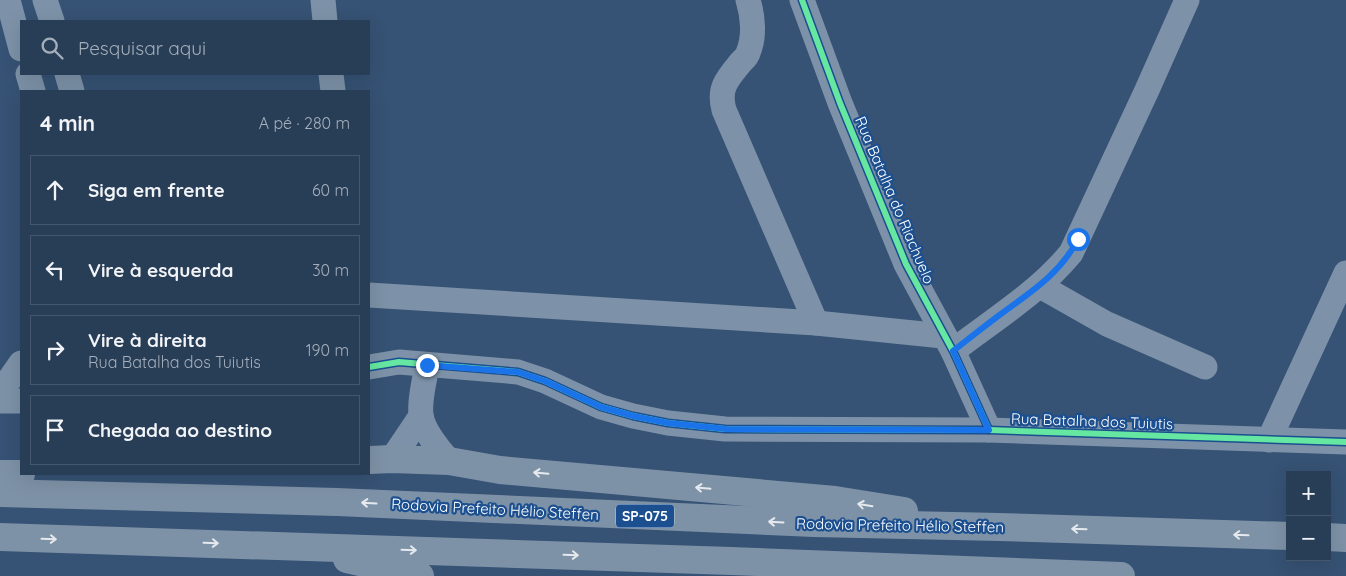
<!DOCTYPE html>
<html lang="pt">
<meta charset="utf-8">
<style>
:root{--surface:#283e57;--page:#30455d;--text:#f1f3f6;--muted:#a5aeba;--line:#44576d}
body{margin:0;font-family:Quicksand,sans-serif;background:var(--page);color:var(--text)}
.controls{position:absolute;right:15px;bottom:15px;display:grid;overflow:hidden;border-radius:0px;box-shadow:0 5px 20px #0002}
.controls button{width:45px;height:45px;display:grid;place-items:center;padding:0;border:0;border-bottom:1px solid var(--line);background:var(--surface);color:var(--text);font:25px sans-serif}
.stop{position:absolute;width:15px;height:15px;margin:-11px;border:4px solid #1a73e8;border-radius:50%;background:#fff}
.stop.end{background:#1a73e8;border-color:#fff;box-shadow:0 1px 5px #0008}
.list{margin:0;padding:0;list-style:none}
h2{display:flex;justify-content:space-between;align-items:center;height:65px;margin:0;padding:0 20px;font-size:21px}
h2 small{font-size:16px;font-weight:400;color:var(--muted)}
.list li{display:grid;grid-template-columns:32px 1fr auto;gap:15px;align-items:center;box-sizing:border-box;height:70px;margin:0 10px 10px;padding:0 10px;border:1px solid var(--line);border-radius:0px}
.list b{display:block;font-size:19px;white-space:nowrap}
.list p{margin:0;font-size:16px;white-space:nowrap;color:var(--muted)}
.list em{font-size:16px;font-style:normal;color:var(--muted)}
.icon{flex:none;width:28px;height:28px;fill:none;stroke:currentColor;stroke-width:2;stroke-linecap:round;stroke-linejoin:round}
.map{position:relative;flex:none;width:1346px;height:576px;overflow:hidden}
.search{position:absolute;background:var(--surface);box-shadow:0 5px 20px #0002;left:20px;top:20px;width:350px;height:55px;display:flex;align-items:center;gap:12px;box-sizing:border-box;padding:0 18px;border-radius:0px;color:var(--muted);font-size:19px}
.panel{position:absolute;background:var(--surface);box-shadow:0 5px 20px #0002;left:20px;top:90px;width:350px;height:385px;border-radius:0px}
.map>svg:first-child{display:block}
</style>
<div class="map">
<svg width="1346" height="576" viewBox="0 0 1346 576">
<rect width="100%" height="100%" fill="#365274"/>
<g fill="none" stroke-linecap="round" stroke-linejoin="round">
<g stroke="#7d92a8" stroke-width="25">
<path d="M8,0L21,49"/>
<path d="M45,0L52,21"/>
<path d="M323,0L325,21"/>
<path d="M748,0C753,16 755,37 748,53C747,57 743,60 741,62C727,79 718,88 724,110L816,323"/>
<path d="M802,0L840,103L906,264L953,351L989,430"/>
<path d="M28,74L33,91"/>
<path d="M67,74L72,91"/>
<path d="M331,74L333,91"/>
<path d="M1040,286L1107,324L1205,367"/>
<path d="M369,295L816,323L943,336"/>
<path d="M953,351C993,320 1038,293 1071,253L1147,90L1187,0"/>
<path d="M427,365C425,380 419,399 421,415C423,430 439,450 449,461"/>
<path d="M369,367L399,362L518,372L545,381L601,407L633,416L668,423L725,429L989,430L1346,442"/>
<path d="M0,393L21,363"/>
<path d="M0,401H21"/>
<path d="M1269,440L1346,273"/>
<path d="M392,459L421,416"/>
</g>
<g stroke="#7e92a7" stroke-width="28">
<path d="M369,460L392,459L449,461L500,470L835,500L904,511"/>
<path d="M0,474H21"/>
<path d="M0,493L337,502L814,523L999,527L1290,536"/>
<path d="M0,537L731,561L1121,576"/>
<path d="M1327,537L1346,538"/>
<path d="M347,559L420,576"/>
</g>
<defs>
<g id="cycleway">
<path d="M802,0L840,103L906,264L953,351L989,430"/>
<path d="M369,367L399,362L518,372L545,381L601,407L633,416L668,423L725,429L989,430L1346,442"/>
</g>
</defs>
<use href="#cycleway" stroke="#1b4f8f" stroke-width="9"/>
<use href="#cycleway" stroke="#66e7a1" stroke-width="6"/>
</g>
<defs><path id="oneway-shaft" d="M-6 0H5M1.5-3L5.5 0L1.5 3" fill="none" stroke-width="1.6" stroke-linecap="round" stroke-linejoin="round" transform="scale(1.25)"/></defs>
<g stroke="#e5e9ed">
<use href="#oneway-shaft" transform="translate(541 473) rotate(-175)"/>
<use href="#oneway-shaft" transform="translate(703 488) rotate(-175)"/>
<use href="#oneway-shaft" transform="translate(369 503) rotate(-177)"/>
<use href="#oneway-shaft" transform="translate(865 505) rotate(-171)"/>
<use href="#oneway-shaft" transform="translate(776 522) rotate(-177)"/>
<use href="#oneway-shaft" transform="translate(1079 529) rotate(-178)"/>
<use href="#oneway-shaft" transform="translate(1241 535) rotate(-178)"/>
<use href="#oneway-shaft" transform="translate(49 539) rotate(2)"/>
<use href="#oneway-shaft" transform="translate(211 543) rotate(2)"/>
<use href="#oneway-shaft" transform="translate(409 550) rotate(2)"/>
<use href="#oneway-shaft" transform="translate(571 555) rotate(2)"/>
</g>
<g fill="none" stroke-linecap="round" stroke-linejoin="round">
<path stroke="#1a73e8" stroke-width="6" d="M427,365L518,372L545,381L601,407L633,416L668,423L726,429L989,430L953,351C970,338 987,324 1005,311C1034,290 1062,271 1078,239"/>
</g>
<g text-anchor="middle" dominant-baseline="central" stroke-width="4.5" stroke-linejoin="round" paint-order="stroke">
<rect fill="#1b4f8f" stroke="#bbcadd" stroke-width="1" x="616" y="504.5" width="58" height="23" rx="4"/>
<g font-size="14" font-weight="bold" fill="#fff">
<text x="645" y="516">SP-075</text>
</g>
<g font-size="15" fill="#fff" stroke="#1b4f8f">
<text transform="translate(895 200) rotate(67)">Rua Batalha do Riachuelo</text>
<text transform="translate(1092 421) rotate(2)">Rua Batalha dos Tuiutis</text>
<text transform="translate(495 509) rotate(3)">Rodovia Prefeito Hélio Steffen</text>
<text transform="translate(900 525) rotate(1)">Rodovia Prefeito Hélio Steffen</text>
</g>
</g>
</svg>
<div class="controls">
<button>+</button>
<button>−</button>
</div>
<div class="stop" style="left:1078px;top:239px"></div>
<div class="stop end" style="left:427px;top:365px"></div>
<div class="search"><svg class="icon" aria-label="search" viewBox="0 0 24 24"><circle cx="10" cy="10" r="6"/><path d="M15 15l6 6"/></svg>Pesquisar aqui</div>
<section class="panel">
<h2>4 min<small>A pé · 280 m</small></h2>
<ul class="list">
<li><svg class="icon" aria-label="ahead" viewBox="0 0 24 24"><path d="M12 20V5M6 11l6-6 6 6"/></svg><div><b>Siga em frente</b></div><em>60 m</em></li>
<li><svg class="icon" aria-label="left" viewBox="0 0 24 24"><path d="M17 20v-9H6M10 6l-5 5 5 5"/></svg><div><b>Vire à esquerda</b></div><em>30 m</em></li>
<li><svg class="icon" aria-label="right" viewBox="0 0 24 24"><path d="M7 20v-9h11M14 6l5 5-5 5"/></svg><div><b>Vire à direita</b><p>Rua Batalha dos Tuiutis</p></div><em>190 m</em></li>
<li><svg class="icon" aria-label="arrive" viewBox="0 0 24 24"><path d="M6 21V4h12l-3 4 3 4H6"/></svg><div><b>Chegada ao destino</b></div></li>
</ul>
</section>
</div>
